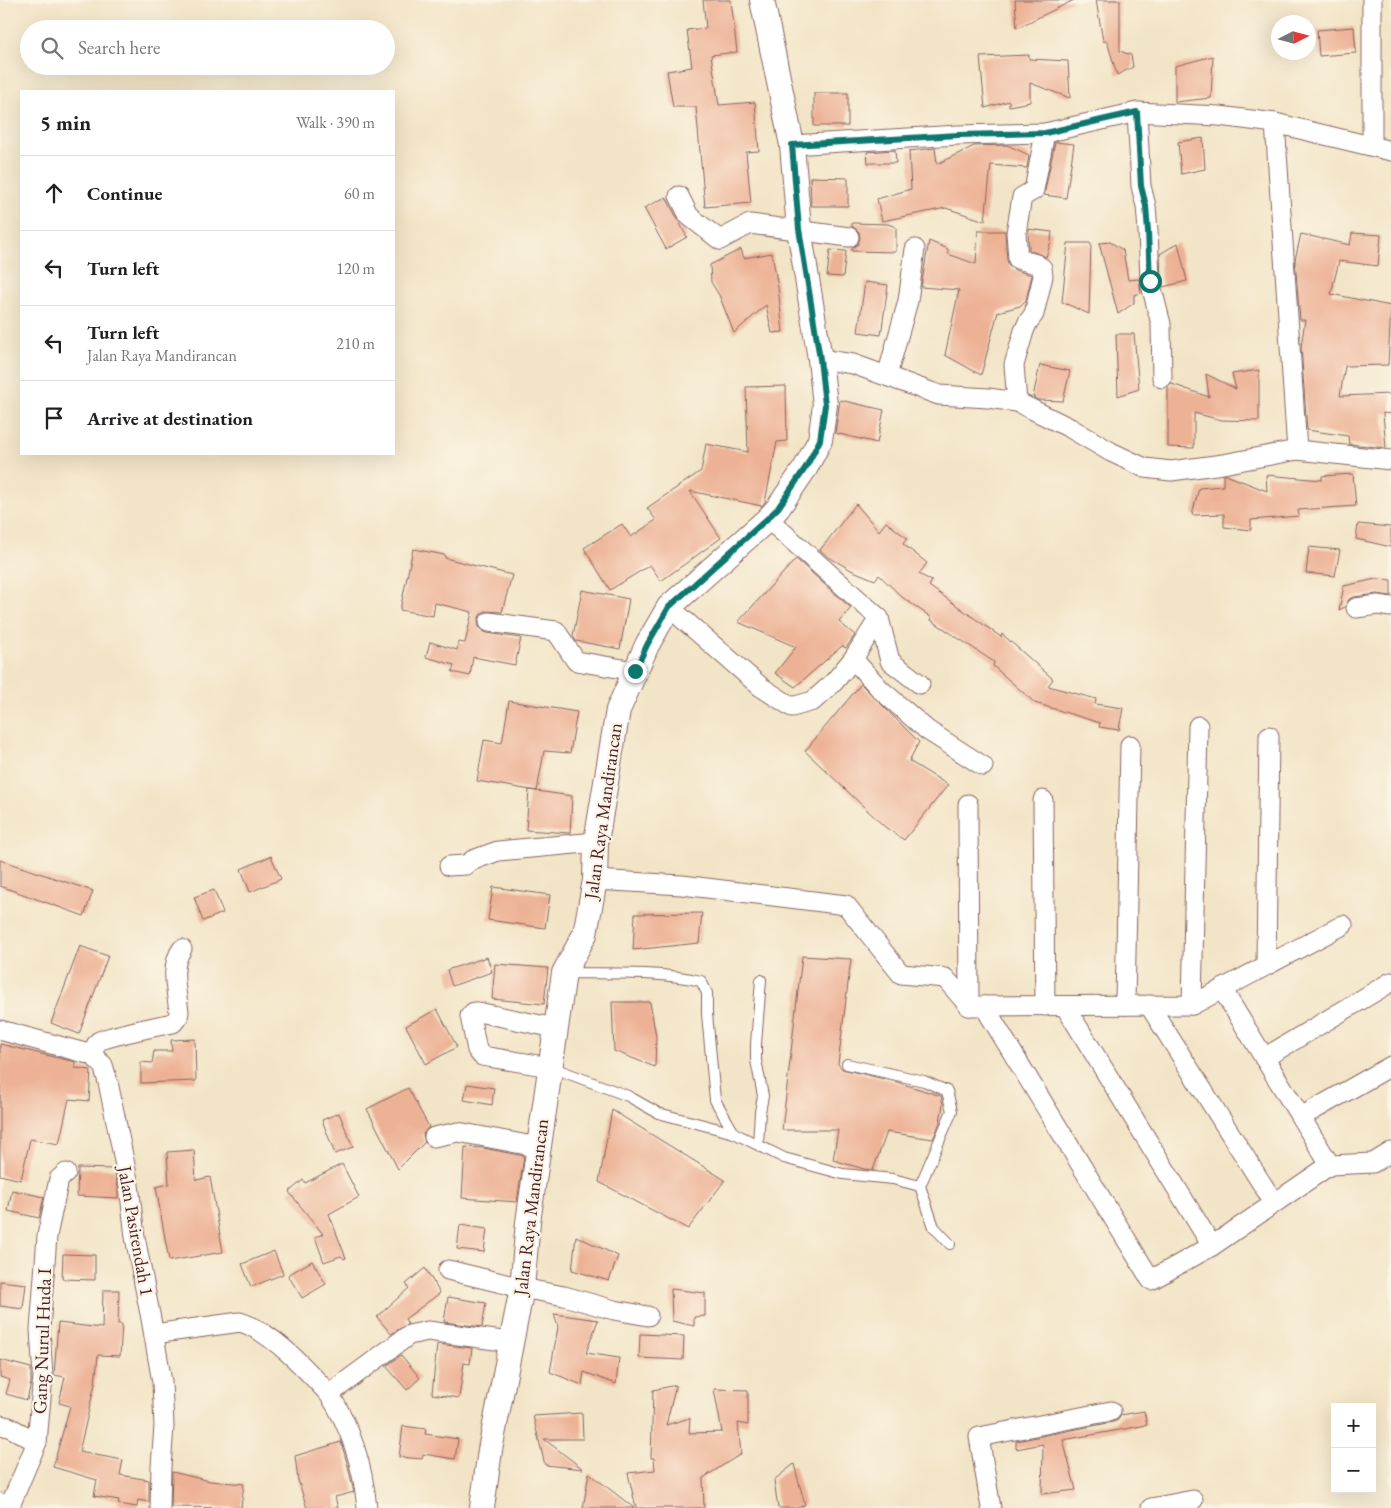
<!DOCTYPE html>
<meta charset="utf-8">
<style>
:root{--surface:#fff;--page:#f2f2f2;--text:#202124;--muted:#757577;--line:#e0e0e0}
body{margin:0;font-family:"EB Garamond",serif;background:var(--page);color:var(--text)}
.controls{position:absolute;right:15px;bottom:15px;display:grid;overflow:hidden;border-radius:0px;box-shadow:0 5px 20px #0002}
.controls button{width:45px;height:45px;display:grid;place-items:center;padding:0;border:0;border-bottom:1px solid var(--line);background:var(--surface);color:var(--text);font:25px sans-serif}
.compass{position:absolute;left:1271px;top:15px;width:45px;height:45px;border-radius:50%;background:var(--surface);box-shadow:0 5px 20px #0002;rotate:84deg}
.stop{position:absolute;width:15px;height:15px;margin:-11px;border:4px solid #0f766e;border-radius:50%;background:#fff}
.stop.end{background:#0f766e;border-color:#fff;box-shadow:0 1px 5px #0008}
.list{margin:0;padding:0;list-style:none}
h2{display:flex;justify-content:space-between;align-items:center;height:65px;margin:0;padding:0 20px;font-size:21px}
h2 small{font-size:16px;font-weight:400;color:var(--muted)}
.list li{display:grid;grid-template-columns:32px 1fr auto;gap:15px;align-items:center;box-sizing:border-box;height:75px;padding:0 20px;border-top:1px solid var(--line)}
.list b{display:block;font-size:19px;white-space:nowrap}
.list p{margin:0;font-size:16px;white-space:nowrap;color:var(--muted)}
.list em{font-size:16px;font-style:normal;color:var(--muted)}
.icon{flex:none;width:28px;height:28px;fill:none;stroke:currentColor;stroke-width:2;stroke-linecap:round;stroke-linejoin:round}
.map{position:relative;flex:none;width:1391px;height:1508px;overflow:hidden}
.search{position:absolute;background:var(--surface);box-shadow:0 5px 20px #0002;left:20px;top:20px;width:375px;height:55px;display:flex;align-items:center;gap:12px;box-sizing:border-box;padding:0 18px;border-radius:28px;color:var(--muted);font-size:19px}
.panel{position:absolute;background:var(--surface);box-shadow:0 5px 20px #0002;left:20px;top:90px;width:375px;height:365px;border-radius:0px}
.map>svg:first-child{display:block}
</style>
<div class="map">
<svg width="1391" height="1508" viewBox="0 0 1391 1508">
<rect width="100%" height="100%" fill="#fcf5e5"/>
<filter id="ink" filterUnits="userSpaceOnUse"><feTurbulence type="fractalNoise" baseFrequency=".02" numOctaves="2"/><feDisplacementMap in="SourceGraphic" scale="10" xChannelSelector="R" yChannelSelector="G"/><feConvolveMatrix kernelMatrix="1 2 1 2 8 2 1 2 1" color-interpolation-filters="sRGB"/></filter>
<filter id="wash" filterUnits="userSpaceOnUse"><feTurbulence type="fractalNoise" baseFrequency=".0096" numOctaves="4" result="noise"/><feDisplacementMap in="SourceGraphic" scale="20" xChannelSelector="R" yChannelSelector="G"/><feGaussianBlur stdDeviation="1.12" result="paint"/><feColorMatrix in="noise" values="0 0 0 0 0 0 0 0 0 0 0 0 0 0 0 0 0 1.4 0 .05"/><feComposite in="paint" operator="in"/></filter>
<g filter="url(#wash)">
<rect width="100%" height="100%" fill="#f2e4c6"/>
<g id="blocks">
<g fill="#edb296">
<path d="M703,0H731L737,52L711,55L719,105L755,102L759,151L746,152L751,203L705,207L696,107H673L667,71L692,67L687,30L706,28Z"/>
<path d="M1015,0H1074L1017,28Z"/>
<path d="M1096,0H1120V51L1131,55L1133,67L1117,75L1107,41H1103Z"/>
<path d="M1354,27L1356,53L1319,56L1317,30Z"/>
<path d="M1029,55V59L1068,61L1070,98L1030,83V102L1009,106V101L985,108L980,57Z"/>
<path d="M1213,56L1211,98L1175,102V66Z"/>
<rect x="814" y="93" width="34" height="33"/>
<path d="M1203,138L1205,169L1181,174L1178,142Z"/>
<path d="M1055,142L1074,144L1066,198L1044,195Z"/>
<path d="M1007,145L1029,155L1027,168L991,165L985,221L946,208L882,221L877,199L911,189L909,151L935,148L937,164L974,146Z"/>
<path d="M895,150L896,163H868L867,152Z"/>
<path d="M810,177L848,178V206H811Z"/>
<path d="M666,197L687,237L666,249L644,208Z"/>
<path d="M852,223L888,224L896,227V252L852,251V248L858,244L860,238L859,232L852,226Z"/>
<path d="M1028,229L1052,232L1051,241L1046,257L1029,250Z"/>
<path d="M978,231H1005L1007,260L1009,266L1015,270L1032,275L1026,300L1020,306L998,312L981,375L945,355L959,290L921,287L929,241L948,249V254L976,264Z"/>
<path d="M1352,233L1381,235L1378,266L1339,261L1331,294L1391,306L1388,365L1345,366L1340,396L1391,394V414L1383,413L1386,448L1349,444L1348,436L1307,430L1301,347L1305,320H1300L1295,260L1301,234L1350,245Z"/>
<path d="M1110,242L1123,250L1128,280L1139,279L1141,293L1134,295V303L1118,314L1099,243Z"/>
<path d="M1068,243H1091L1089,314L1062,302Z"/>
<path d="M1178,243L1187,281L1163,287L1161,279L1160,254Z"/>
<path d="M741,249L744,258L772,253L778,288L783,332L772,333L766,305L734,333L719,295L711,282L710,265Z"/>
<path d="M830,250L846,251L843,277L827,276Z"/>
<path d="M865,282L888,285L881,335L858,332Z"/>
<path d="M1116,334H1134L1139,389L1118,396Z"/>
<path d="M1040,365L1070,371L1063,401L1038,400L1033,397Z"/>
<path d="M1259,370V421L1221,420L1194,413V448L1168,447V388L1172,384L1209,397L1206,374L1236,389L1232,374Z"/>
<path d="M786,386L787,441L777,442L765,502L762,506L690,491L721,538L661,581L650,565L610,590L584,548L622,524L631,537L656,520L647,508L701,471L706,444L748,452L746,387Z"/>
<path d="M840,400L884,410L877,443L835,433Z"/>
<path d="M1353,474L1356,506L1298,510L1299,516L1251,520V530L1224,527V514L1192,515L1199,488L1223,486V475H1226L1267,491L1266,475L1322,480V476Z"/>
<path d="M856,504L879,531L886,522L907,538L903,544L927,563L919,574L932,581L929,586L1001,637L1002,634L1053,679L1048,686L1096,699L1095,704L1123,708L1119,730L1099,727L1100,723L1035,703L993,666L994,662L931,620L932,618L902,597L879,575L875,580L851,570L827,556L820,550Z"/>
<path d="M1358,524L1391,527V547L1356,539Z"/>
<path d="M1309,547L1340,550L1335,576L1306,573Z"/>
<path d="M413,549L445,555V558L512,575L502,612L485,611L480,615L478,621L479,627L482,631L487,633L521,638L515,665L473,657L470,676L452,672L454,665L426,657L430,642L457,650L458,642L465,643L472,612L435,603L433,616L400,610Z"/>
<path d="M796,559L851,608L839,622L855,635L846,648L842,646L795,687L775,673L796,647L738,622Z"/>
<path d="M1376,579L1391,580V596L1377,594L1354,597L1349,599L1345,607L1339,610L1344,586Z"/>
<path d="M582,590L629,599L620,649L576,641L573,636Z"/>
<path d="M861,684L919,742L909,761L948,785L904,840L885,827L805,751Z"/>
<path d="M509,701L577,712L570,753L544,751L537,791L477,781L484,740L502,743Z"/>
<path d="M529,790L572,796L570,833L526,830Z"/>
<path d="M271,856L281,879L250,892L241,869Z"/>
<path d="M0,860L93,891L84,916L0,886Z"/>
<path d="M493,887L550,895L545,928L488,920Z"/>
<path d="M214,890L223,913L203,921L194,897Z"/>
<path d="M702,913L699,943L633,950L635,914Z"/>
<path d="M80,946L108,956L79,1034L51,1023Z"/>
<path d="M802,956L851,959L838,1064L842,1069L897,1082L941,1096L943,1104L940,1122L933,1139L887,1132L873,1170L864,1169L833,1160L838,1130H782Z"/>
<path d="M487,957L492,972L452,986L447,970Z"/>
<path d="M495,964L548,968L544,1004L492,999Z"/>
<path d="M612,1002H650L656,1037L655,1067L614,1051Z"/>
<path d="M437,1009L457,1047L426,1064L406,1026Z"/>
<path d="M195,1039L196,1081L141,1083V1062L152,1063L154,1051H172L171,1040Z"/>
<path d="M0,1044L75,1062V1068L91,1070L89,1101L69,1099L59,1144L30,1139L21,1180L0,1175Z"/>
<path d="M467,1084L494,1088L492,1105L464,1100Z"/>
<path d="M408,1088L429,1127L423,1134L425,1142L398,1169L367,1109Z"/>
<path d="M612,1110L725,1180L688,1229L599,1182Z"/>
<path d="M339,1113L353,1147L335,1154L322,1120Z"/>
<path d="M465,1147L483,1148L524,1156L517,1202L462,1198Z"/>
<path d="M194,1150L196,1180L210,1177L223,1252L169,1261L156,1187L169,1184L167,1152Z"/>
<path d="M342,1164L359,1197L329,1214L346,1258L344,1259L341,1256L324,1262L315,1237L323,1234L289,1192L303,1180L305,1183Z"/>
<path d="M78,1168L114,1169L118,1187V1198L77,1196Z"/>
<path d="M12,1190L44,1197L39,1218L8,1211Z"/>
<path d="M460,1225L487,1229L484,1252L457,1249Z"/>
<path d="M576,1236L618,1256L609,1281L572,1270Z"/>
<path d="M274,1251L283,1274L251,1287L242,1264Z"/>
<path d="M63,1254L95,1255V1280L62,1279Z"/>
<path d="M312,1261L326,1284L302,1298L288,1275Z"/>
<path d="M425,1268L440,1293L405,1319L408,1324L391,1334L377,1317L409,1288L406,1284Z"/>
<path d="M0,1281L26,1284L23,1309L0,1306Z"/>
<path d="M671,1289L705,1293V1316L694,1317V1326L672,1321Z"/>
<path d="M103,1290H119L118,1324H122L120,1356L98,1355L95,1384L79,1452L123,1460L120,1475L149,1480V1502L138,1500L137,1507L118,1504L119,1500L94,1496L97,1480L53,1467L70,1406L59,1403L65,1377L54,1375L58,1323L102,1328Z"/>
<path d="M448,1297L486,1303L482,1327L444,1322Z"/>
<path d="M554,1314L598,1320L586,1353L619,1358L616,1384L584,1372L582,1385L550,1372L558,1327Z"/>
<path d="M640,1334L684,1336L683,1360L639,1358Z"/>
<path d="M437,1344L472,1348L470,1364L464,1363L459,1398L432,1394Z"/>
<path d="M401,1355L420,1378L407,1390L386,1366Z"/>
<path d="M0,1360L31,1368V1383L27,1400L6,1394L10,1380L0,1377Z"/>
<path d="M676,1385L666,1425L690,1418L689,1433L722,1432L714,1389L748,1390V1425L738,1423L741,1454L703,1478L704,1508H636L628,1473L655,1470L654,1458H651L653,1390Z"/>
<path d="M1144,1411L1147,1425L1063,1440L1076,1490L1042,1494L1043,1444L1016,1449V1441L1113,1422L1118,1420L1121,1415Z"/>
<path d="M582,1413L583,1439H544L583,1469L545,1465L533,1416Z"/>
<path d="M403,1426L426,1429L425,1434L458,1439L455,1459L423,1454L422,1459L399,1457Z"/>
<path d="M341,1442L348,1466L354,1492L335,1497L338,1508H307L298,1480L295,1456Z"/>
<path d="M794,1464L805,1505L797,1508H778L774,1480Z"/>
<path d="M172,1472L210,1481L244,1484L241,1508L171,1507Z"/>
<path d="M589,1473L634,1508H583Z"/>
</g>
</g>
</g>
<g filter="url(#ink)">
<use href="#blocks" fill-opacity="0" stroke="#856461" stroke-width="1"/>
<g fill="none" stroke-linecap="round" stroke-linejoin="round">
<defs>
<g id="service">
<path d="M564,973C610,974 657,971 701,981L707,993V1014L715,1100L734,1133L784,1158L843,1174L893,1179L920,1186L934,1227L950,1244"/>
<path d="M847,1064L924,1081L947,1091L952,1111L920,1186"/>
<path d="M551,1067L628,1096L658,1113L734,1133"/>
<path d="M758,1144L760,1112L763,1096L756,1060V1044L761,980"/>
</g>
<g id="minor">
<path d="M1137,112L1141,186L1146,206L1148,231L1150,281L1161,324L1162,378"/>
<path d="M1275,123L1297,450"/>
<path d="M792,145L958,135L1045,133L1137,112L1219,116L1275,123L1391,151"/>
<path d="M1372,145V0"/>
<path d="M679,196L689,216L720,240L750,224L849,237"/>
<path d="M820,359L853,364L939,395L988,398L1017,402L1070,428L1111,452L1145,468L1171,471L1223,464L1297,450L1391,460"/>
<path d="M887,376L908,301L915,249"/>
<path d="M1017,402L1014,365L1024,331L1028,322L1034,314L1043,276L1042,268L1036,264L1018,259L1016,233L1022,197L1034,190L1045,133"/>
<path d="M768,519L879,618L890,661L920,684"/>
<path d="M669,607L761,687L792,707L813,701L834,682L853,659"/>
<path d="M1356,608L1378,605L1391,607"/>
<path d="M879,618L853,659L881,690L927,730L983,766"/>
<path d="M489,622L556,631L576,661L635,671"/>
<path d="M1043,800L1045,1006"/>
<path d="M968,804L969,1006"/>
<path d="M449,866L466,865L473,860L498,851L596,842"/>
<path d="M595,880L682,885L846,905L901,974L945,978L969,1006L1192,1005L1343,925"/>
<path d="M1266,965L1269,736"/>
<path d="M1125,1005L1130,745"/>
<path d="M1149,1005L1274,1203"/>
<path d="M1192,1005L1198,726"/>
<path d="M984,1006L1151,1280L1212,1246L1330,1165L1222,989"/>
<path d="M1065,1006L1212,1246"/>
<path d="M0,1030L92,1055L103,1065L108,1082L129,1185L135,1237L151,1319L162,1382L164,1426L161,1467L160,1508"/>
<path d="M92,1055C94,1051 95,1044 99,1041C103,1037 163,1025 173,1023L178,1017L179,1012C177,992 169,967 182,949"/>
<path d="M1264,1058L1391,982"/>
<path d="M550,1067L482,1056L477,1050L470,1016L474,1012H478L555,1028"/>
<path d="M1301,1117L1391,1066"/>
<path d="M434,1137L458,1132L538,1147"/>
<path d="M1330,1165L1373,1163L1391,1152"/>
<path d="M448,1270L522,1288L564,1296L614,1310L648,1316"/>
<path d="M154,1334L240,1322C271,1331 307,1370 329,1394L409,1335L428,1331L510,1342"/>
<path d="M329,1394C351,1427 363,1468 367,1508"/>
<path d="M0,1425L9,1427L37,1442"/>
<path d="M9,1508L37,1442L43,1376L40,1330L47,1236L59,1179L66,1173"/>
<path d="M991,1508L979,1437L1111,1411"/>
<path d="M1151,1508L1193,1500"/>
</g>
<path id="tertiary" d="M482,1508L490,1450L522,1288L528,1222L564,973L585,934L595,880L596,842L618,710L647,645L669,607L768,519L778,508L806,467L820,440L825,405L820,359L799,229L792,145L762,0"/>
<path id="trunk" d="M0,1507L2,1508"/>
</defs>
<use href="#service" stroke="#856461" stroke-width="12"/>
<use href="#minor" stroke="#856461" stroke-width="21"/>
<use href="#tertiary" stroke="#856461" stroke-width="26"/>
<use href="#trunk" stroke="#856461" stroke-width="29"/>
<use href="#service" stroke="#fff" stroke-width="10"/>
<use href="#minor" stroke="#fff" stroke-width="19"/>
<use href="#tertiary" stroke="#fff" stroke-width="24"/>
<use href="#trunk" stroke="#fff" stroke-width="28"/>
</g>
</g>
<g fill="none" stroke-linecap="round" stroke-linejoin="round" filter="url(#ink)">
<path stroke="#0f766e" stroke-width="6" d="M635,671L647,645L669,607L768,518L778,508L806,467L820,440L825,405L820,359L799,229L792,145L958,135L1045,133L1137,112L1141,186L1146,206L1148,231L1150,281"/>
</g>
<g text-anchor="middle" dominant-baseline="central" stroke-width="4.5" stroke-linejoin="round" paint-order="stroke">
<g font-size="19" fill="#4a1f2b" stroke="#fcf5e5">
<text transform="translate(603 811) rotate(-82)">Jalan Raya Mandirancan</text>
<text transform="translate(531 1207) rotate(-83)">Jalan Raya Mandirancan</text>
<text transform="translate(136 1231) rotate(80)">Jalan Pasirendah 1</text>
<text transform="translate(42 1341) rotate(-88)">Gang Nurul Huda I</text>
</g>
</g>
</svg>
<div class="controls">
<button>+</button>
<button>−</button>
</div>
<svg class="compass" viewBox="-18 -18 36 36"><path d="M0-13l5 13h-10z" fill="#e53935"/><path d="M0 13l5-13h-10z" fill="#757577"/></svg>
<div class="stop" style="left:1150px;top:281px"></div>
<div class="stop end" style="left:635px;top:671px"></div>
<div class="search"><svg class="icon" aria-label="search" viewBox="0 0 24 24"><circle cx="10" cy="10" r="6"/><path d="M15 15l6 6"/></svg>Search here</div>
<section class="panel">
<h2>5 min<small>Walk · 390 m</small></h2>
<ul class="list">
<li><svg class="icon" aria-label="ahead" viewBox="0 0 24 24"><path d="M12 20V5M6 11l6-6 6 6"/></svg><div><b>Continue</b></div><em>60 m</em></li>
<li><svg class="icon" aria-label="left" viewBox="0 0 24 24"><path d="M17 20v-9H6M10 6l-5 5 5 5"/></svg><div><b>Turn left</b></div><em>120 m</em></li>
<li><svg class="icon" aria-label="left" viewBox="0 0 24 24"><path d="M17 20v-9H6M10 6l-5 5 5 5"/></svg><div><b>Turn left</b><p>Jalan Raya Mandirancan</p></div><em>210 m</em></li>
<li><svg class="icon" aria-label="arrive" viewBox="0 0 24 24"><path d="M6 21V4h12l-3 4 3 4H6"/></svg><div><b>Arrive at destination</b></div></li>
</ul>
</section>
</div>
